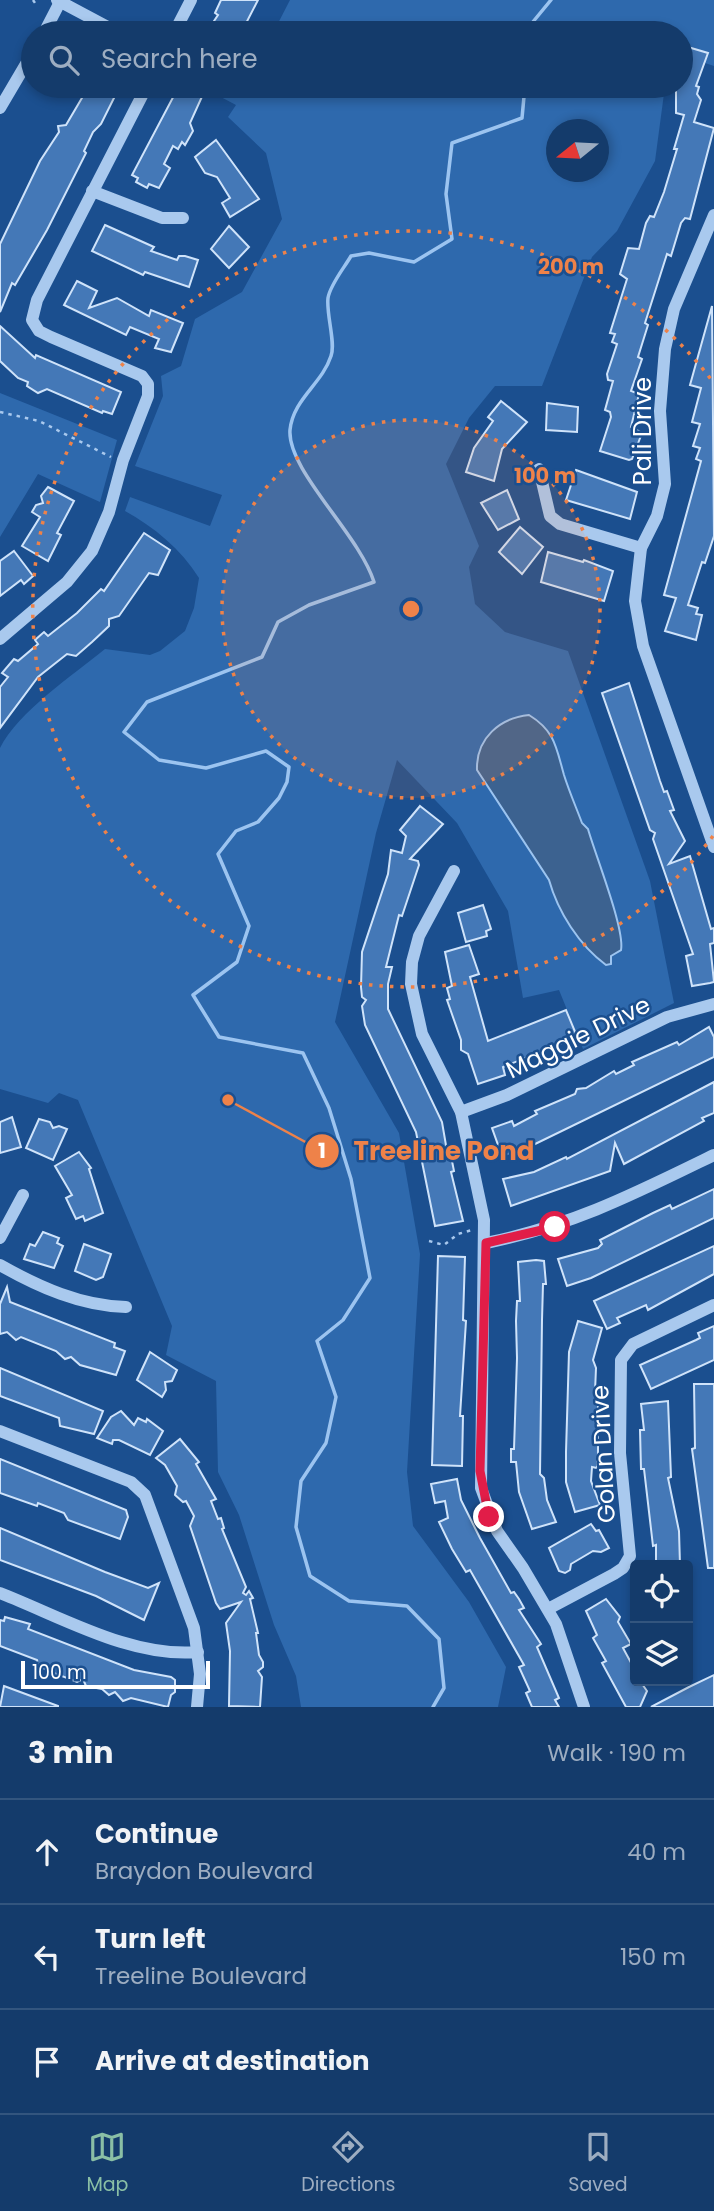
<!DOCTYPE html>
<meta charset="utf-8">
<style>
:root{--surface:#143b6b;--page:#214673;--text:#f1f3f6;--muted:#9dadc1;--line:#33557e;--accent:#8abfa5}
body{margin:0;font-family:Poppins,sans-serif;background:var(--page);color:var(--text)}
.controls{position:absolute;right:21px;bottom:21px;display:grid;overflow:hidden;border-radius:7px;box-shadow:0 4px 10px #0003}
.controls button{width:63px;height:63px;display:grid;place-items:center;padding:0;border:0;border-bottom:2px solid var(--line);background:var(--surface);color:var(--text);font:35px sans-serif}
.compass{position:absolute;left:546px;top:119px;width:63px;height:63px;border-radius:50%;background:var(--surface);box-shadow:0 4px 10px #0003;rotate:252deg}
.scale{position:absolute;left:21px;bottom:18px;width:189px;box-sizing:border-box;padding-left:7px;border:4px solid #fff;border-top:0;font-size:19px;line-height:24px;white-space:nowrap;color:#fff;-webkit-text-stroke:5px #1b4f8f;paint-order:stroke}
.stop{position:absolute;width:21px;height:21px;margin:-16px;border:5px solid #e11d48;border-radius:50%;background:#fff}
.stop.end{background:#e11d48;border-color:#fff;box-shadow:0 2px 7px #0008}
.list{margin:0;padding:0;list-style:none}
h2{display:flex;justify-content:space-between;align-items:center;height:91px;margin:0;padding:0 28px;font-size:30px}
h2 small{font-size:23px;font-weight:400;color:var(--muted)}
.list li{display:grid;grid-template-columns:46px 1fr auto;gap:21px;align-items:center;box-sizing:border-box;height:105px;padding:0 28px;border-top:2px solid var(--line)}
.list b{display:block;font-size:26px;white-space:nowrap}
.list p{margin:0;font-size:23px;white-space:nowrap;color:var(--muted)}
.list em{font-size:23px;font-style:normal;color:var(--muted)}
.icon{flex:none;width:38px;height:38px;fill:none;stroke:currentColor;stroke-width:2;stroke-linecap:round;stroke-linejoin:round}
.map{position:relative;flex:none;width:714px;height:1707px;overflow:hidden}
.search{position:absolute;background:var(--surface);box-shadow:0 4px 10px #0003;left:21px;right:21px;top:21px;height:77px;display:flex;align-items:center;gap:18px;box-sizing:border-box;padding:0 24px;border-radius:38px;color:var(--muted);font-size:26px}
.sheet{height:406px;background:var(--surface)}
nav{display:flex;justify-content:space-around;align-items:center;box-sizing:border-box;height:98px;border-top:2px solid var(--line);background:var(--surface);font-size:19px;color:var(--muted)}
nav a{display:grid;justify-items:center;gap:4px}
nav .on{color:var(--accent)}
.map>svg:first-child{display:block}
</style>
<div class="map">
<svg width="714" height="1707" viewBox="0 0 714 1707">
<rect width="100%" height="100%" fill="#1b4f8f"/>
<g fill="#2e69ad" fill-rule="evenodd">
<path d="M290,0H714V66L681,55V33H273Z"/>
<path d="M200,86H665L655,161L617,231L592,257L542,386H495L469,418L446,464L479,546L469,567L475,604L505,632L568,651L650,881L674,1003L583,1049L559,990L523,998L508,911L457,823L397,760L376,833L335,1022L399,1133L420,1254L407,1472L413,1526L469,1602L506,1667L498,1707H301L296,1676L274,1625L239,1515L218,1472L216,1381L166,1355L172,1326L78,1100L59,1093L48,1103L0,1089V748C18,712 73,675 105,649L150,655L160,651L185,631L194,608L199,578C181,549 154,527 125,511L130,497L210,526L222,495L135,466L163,396L161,376L181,366L195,319L242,292L282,219L266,153L228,117L236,105ZM556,130H598V172H556Z"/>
<path d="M0,393L117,440L100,502L38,474L0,537Z"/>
</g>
<path fill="#3c6290" stroke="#9cc4f0" stroke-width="2" d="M529,715C555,731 556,747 564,775C569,791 576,807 582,823L588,829C595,854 625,929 621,950L611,956V964L606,965C579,945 558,912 549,880L477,770C476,738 500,718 529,715Z"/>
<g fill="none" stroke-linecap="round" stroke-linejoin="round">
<g stroke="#9cc4f0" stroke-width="3.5">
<path d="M531,33L532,23L551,0"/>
<path d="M433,1707L444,1688L439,1639L407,1606L349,1601L310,1576L296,1527L301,1481L326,1443L336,1397L317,1341L343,1320L370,1278L351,1179L329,1108L303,1053L219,1037L193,995L237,962L249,926L218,854L236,831L258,822L279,798L287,782L289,767L266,751L206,768L159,760L124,732L147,702L262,657L278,622L309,605L374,582C359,534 287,470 290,430C293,399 322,384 331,356C336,343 326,314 328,298C330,285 344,268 351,256L369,253L414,262L452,239L446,194L452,143L522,118L525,86"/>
</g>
</g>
<g fill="#4478b7" stroke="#cfe3fa" stroke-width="2">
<path d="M221,0H258L241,33H206L218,15L215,13Z"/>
<path d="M681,45L708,53L696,86L699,87L697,94L701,100L694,122L714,128L690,219L685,218L681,223L671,256L667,254L645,323L648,325L638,357L642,359L631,391L639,394L631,427L642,433L632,459L629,460L600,451L611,417L610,412L605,410L613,381L608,380L607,374L617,344L612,342L615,334L610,333L627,279L620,274L628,248L639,249L646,223L650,216L654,217L664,192L677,149H674L684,115L676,113V92L673,86H681Z"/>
<path d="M89,86H120L101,124L93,132L84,151L86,153L47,230L15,285L12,283L0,312V244L40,161L59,132L58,126L66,125Z"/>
<path d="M179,86H196L205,90L190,123L193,131L185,145L182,142L178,149L173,146L164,164L170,168L159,188L149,184L147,188L136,182L138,178L132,175Z"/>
<path d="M216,140L259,199L230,217L222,203L230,198L217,177L205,173L195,157Z"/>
<path d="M105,225L154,247L151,251L177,260L179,256H185L198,260L189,287L145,272L143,275L92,251Z"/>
<path d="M229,226L249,247L229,268L211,249Z"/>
<path d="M77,281L97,291L89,308L117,298L149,316L151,310L183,323L171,352L155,348L159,339L130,327L126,335L64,305Z"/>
<path d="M712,306L714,536L705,563L702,562L688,605L698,608L696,614L702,615L696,640L665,631L676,598L664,595L701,461L696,459L700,448L693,446L700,424L692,422L701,388L690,385Z"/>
<path d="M0,326L35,358L36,355L121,392L112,414L103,411L102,413L47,389L38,393L27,386L28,382L18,378L0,361Z"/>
<path d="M501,401L527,422L502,449L494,481L466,472L474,448L493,421L488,417Z"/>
<path d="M547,403L578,407L577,432L546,430Z"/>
<path d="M576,470L637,492L630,519L566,500Z"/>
<path d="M48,487L74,501L57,533L61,535L48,561L22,546L40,517L32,512L36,505L43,503L41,496Z"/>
<path d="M507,490L519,519L498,530L481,503Z"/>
<path d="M520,527L543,547L522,574L499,552Z"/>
<path d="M144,533L170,550L158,575L149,573L119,616L109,619V626L92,642L76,656L67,654L38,677L0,728V687L8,677L2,673L14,659L18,661L38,644L35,640L44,632L48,636L77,613L101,589L104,591Z"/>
<path d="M14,551L33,576L24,584L21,580L0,596V561Z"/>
<path d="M548,552L583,562L584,560L613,571L604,601L541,582Z"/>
<path d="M629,683L660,781L664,792L667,791L674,810L670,811L685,841L669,864L690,856L711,929L714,928V943L710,944L714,982L710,983L692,986L686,956L693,954L653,839L655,833L650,830L602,693Z"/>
<path d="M420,806L443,824L410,859L418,861L419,865L402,916L399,915L386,967H392L388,984V1009L442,1122L448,1157L451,1156L454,1171L451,1172L463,1221L435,1226L416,1132L365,1025L362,1006L366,1000L362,997L361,987L362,952L388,874L391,850L402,853L406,836L400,830Z"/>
<path d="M483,905L491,929L486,931L487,936L466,942L458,913Z"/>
<path d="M469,945L479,974L470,977L488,1041L566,1010L576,1034L566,1038L567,1041L503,1067L505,1075L478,1084L468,1054L461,1050V1040L447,1000L450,999L447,988L452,986L445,952Z"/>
<path d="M709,1027L714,1037V1057L531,1146L502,1156L492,1128L512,1121L514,1126L537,1114L535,1111L575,1094L577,1089L586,1088L614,1071L616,1074L634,1065L632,1062L677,1042L679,1045Z"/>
<path d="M714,1082V1113L702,1118L704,1121L624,1164L615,1143L610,1171L511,1206L503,1179L534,1172L566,1157L567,1159Z"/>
<path d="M12,1117L21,1147L0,1153V1122Z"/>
<path d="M39,1119L50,1122L53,1128L59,1126L67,1129L53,1160L26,1148Z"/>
<path d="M79,1152L91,1168L89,1169L103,1213L85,1221L83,1216L76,1219L66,1198L72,1195L55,1166Z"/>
<path d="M714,1189V1218L591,1278L567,1286L558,1259L598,1248L602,1244L600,1240L653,1213L670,1205L672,1209Z"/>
<path d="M43,1232L59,1238L57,1243L63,1246L54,1268L24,1259L30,1244L35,1246Z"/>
<path d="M84,1244L111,1254L103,1277L96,1280L75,1271Z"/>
<path d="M714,1246V1274L648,1310L646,1305L617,1318L620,1323L607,1329L594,1301Z"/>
<path d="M438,1256L465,1257L463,1320L466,1321L460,1416H463L462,1466L432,1465Z"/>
<path d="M536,1260L544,1261L546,1284H543L542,1320L540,1474L544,1478L547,1500L556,1522L532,1529L519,1492L516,1462H511V1449H514L517,1358L516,1321L517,1301H520L518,1262Z"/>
<path d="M7,1287L10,1302L115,1343L114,1347L125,1351L116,1375L80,1365L71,1357L65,1359L56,1351L21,1337L16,1340L7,1332L0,1334V1304Z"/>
<path d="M578,1321L602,1328L593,1360L596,1368L595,1392H598V1455L597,1468L592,1467L591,1481L600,1505L575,1512L566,1482V1452L569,1352Z"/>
<path d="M714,1326V1360L651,1389L640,1365L696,1340L700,1338L698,1333Z"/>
<path d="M150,1352L177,1370L172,1381L165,1382L166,1390L162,1397L137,1380Z"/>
<path d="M0,1368L103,1411L94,1434L60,1426L59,1418L0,1396Z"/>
<path d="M694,1384H714V1568H708L692,1449L695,1448Z"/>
<path d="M668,1401L671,1477L668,1478L679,1531L680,1565H656V1545L653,1546L644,1469H641L640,1430H644L641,1404Z"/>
<path d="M121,1411L134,1425L138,1418L146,1422L147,1419L163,1431L150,1455L119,1440H113L112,1444L97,1438L111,1417Z"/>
<path d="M180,1439L199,1462L196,1464L216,1499L211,1501L218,1519L221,1518L224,1528L222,1529L246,1587L243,1593L246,1595L249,1591L253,1598L250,1599L258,1633H256L259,1655L263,1662V1667L258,1671L262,1677L260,1707L229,1706L230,1651L226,1623L241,1602L220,1609L216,1603L190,1526L194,1516L186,1501L183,1502L175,1495L177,1486L165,1465L156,1458Z"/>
<path d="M0,1459L126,1510L128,1517L120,1539L68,1520L64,1513L38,1503L37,1506L0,1493Z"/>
<path d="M457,1479L461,1500L480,1538L511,1593L514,1592L519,1599L524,1608L519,1610L541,1644L537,1647L559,1698L555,1700L559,1707H532L526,1693L530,1691L519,1667L524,1665L470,1570L466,1572L452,1549L439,1522L448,1518L445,1501L435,1503L431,1484Z"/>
<path d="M591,1524L596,1531L599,1530L609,1548L601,1552L593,1551L571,1564L570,1570L565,1573L559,1571L549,1548Z"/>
<path d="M0,1528L105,1572L148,1588L159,1583L144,1620L96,1596L0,1560Z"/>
<path d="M606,1599L620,1617L618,1622L631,1644L623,1648L635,1670V1681H640L647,1691L640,1707H626L602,1663L606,1661L593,1638L597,1635L586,1611Z"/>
<path d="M5,1617L30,1624L28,1629L134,1670L171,1677L175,1680V1692L171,1695L168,1707L131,1698L123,1701L115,1692L109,1695L102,1689L86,1686L83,1679L77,1682L54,1673L51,1666L45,1669L39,1667L37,1660L0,1646V1620L4,1621Z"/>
<path d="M714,1675V1707H651L689,1687Z"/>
<path d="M4,1686L58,1706V1707H0Z"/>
</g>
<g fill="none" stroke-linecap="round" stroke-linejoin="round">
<g stroke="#a9c9ee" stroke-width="2.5" stroke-dasharray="3.5 5" stroke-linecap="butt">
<path d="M33,0L35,3"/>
<path d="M0,412L39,421L111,457"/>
<path d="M429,1241L444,1245L458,1234L472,1230"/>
</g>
<g stroke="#a9c9ee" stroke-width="12">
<path d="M57,0L119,33"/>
<path d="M44,33L61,0"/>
<path d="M174,33L191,0"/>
<path d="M0,108L33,52"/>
<path d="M92,191L162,218H183"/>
<path d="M714,215L674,309L665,349L660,411L665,484L657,516L641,548L635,601L643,646L714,847"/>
<path d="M539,469L550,516L560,524L641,548"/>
<path d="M0,639L67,582L92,551L109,512L123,460L148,396V384L142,376L51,337L39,331L32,320L37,300L147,86"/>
<path d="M454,871L419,936L412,962L411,984L422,1034L461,1112L484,1220L481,1488L497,1531L523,1568L556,1624L584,1707"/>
<path d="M461,1112L507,1095L667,1017L714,1004"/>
<path d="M0,1238L23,1195"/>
<path d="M486,1243C574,1225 634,1194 714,1155"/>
<path d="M0,1265C39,1287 81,1306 126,1307"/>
<path d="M0,1431L131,1482L145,1495L194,1628L200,1674L197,1707"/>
<path d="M0,1593C62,1617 131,1658 198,1652"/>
<path d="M548,1609L614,1574L623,1568L630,1556L620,1453L621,1360L633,1344L714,1305"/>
</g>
</g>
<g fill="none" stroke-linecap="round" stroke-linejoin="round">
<path stroke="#e11d48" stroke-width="9" d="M489,1517L480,1471L486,1243L555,1227"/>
</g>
<circle cx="411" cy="609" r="189" fill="#ee8249" fill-opacity=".12"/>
<g fill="none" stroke="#ee8249" stroke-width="3.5" stroke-dasharray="3.5 7">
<circle cx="411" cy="609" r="189"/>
<path d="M713 836A378 378 0 1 1 713 382"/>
</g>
<g text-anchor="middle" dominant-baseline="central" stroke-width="5" stroke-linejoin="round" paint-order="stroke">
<g font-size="24" fill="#fff" stroke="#1b4f8f">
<text transform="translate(642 431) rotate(-90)">Pali Drive</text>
<text transform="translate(578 1037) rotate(-26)">Maggie Drive</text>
<text transform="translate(603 1454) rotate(-93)">Golan Drive</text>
</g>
</g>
<circle cx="411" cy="609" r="10" fill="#ee8249" stroke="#1b4f8f" stroke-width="3.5"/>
<g font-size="21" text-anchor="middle" font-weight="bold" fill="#ee8249" stroke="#1b4f8f" stroke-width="5" stroke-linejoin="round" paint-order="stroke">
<text x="571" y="274">200 m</text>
<text x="545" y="483">100 m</text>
</g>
<path fill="none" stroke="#ee8249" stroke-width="2.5" d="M228 1100L322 1151"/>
<g fill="#ee8249" stroke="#1b4f8f" stroke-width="2.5">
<circle cx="228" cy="1100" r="7"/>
<circle cx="322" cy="1151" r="18"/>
</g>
<g font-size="21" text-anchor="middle" font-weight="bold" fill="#fff">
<text x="322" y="1158">1</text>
</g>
<g font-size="26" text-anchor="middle" font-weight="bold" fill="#ee8249" stroke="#1b4f8f" stroke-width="5" stroke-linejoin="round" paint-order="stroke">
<text x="444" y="1160">Treeline Pond</text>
</g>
</svg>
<div class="controls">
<button><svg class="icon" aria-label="locate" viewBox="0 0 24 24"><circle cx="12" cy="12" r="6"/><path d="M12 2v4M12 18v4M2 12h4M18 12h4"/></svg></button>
<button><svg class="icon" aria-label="layers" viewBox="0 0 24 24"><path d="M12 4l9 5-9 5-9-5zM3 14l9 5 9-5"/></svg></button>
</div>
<svg class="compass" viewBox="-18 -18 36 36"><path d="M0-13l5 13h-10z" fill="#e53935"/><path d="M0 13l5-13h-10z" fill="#9dadc1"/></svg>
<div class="scale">100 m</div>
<div class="stop" style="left:555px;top:1227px"></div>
<div class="stop end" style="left:489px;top:1517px"></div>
<div class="search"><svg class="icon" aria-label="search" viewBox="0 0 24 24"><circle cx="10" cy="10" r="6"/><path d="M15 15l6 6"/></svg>Search here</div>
</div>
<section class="sheet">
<h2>3 min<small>Walk · 190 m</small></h2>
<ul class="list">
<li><svg class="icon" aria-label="ahead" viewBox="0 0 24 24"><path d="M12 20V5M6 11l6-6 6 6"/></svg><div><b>Continue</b><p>Braydon Boulevard</p></div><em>40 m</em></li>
<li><svg class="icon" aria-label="left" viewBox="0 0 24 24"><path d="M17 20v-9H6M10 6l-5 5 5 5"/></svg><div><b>Turn left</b><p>Treeline Boulevard</p></div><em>150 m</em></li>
<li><svg class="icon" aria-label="arrive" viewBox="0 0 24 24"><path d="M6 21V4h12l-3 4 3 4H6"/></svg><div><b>Arrive at destination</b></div></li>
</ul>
</section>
<nav>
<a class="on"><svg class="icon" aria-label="map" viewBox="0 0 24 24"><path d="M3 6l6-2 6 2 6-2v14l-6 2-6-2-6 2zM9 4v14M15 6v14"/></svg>Map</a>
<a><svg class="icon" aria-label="directions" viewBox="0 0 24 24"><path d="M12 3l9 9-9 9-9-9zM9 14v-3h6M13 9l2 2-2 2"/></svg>Directions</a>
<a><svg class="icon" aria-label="saved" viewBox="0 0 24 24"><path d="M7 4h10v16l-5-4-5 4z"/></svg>Saved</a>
</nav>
